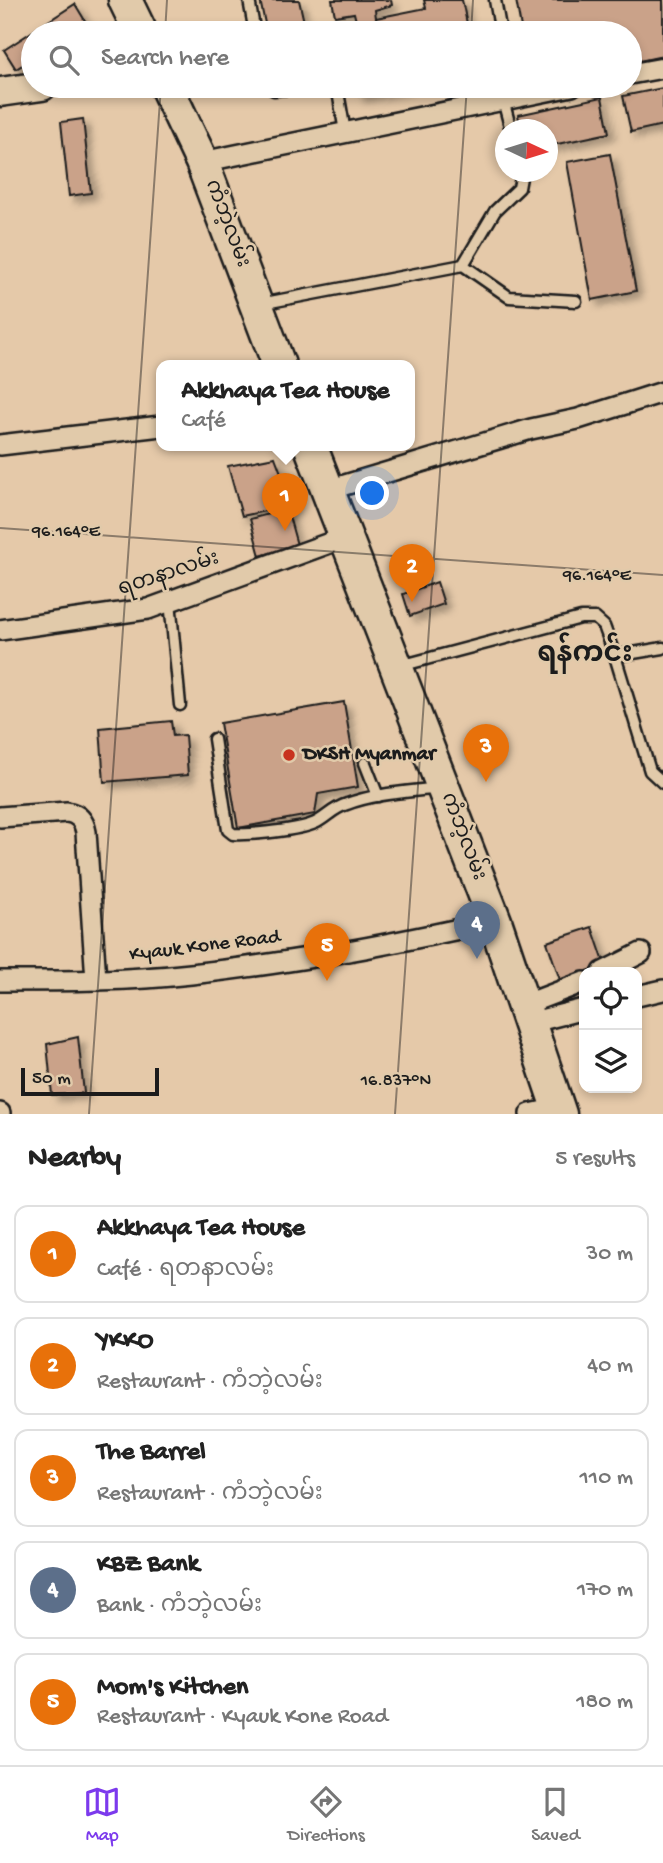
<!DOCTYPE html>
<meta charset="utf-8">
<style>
:root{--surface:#fff;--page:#f2f2f2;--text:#222;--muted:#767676;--line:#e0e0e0;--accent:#7c3aed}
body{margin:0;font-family:"Gochi Hand","Noto Sans Myanmar",sans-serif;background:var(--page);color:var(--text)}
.controls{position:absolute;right:21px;bottom:21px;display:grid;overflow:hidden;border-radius:14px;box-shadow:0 4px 10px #0003}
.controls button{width:63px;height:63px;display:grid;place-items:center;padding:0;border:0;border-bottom:2px solid var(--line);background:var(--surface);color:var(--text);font:35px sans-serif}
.compass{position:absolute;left:495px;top:119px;width:63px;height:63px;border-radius:50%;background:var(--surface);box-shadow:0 4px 10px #0003;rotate:94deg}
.scale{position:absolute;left:21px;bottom:18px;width:138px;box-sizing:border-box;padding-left:7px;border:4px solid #1c1c1c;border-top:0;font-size:19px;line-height:24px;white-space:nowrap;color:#1c1c1c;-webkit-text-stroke:5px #e1caaa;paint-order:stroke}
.you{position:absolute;left:373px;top:494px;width:24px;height:24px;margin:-18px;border:5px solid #fff;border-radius:50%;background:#1a73e8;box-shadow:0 0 0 10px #1a73e833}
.badge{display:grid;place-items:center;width:46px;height:46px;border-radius:50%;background:var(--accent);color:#fff;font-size:23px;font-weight:700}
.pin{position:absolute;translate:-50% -58px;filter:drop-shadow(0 2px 4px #0008)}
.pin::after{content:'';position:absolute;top:37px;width:24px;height:21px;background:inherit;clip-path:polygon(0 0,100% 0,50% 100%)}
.popup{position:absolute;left:156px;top:360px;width:259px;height:91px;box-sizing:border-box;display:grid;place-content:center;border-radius:14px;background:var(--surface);filter:drop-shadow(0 2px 5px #0005);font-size:23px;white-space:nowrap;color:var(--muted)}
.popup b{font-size:26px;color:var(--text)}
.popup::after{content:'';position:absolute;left:50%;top:100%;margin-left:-14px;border:14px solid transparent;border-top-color:var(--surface)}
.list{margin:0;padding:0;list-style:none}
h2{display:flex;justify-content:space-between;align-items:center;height:91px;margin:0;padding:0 28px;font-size:30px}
h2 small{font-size:23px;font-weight:400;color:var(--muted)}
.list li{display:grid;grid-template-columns:46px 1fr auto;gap:21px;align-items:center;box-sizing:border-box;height:98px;margin:0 14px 14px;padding:0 14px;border:2px solid var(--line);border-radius:14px}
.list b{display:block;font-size:26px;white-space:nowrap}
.list p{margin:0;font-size:23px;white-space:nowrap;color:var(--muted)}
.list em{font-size:23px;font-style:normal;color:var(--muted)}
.icon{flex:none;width:38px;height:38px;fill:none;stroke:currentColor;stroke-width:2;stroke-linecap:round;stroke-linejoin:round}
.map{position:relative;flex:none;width:663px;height:1114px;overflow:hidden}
.search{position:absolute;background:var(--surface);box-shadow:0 4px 10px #0003;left:21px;right:21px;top:21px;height:77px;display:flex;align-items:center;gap:18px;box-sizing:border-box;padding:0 24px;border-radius:38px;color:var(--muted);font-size:26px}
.sheet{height:651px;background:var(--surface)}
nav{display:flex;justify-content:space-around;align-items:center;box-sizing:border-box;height:98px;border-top:2px solid var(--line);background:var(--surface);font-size:19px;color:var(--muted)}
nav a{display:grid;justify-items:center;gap:4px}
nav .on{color:var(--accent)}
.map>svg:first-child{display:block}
</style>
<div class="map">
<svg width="663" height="1114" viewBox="0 0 663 1114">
<defs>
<filter id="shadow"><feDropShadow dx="6" dy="6" stdDeviation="3.5" flood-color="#0004"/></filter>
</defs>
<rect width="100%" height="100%" fill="#e5c9a9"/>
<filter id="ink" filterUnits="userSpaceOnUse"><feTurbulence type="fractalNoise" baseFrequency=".0143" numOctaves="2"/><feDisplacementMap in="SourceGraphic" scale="14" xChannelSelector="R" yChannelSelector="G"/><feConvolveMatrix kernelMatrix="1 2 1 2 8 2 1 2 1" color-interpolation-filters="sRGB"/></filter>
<g filter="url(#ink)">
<g fill="#caa289" stroke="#1c1c1c" stroke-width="2" filter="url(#shadow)">
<path d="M260,0H299L306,31L356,21L354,13L335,16L332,0H391L392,5L375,10L376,18L426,8L424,0H462L469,33H267Z"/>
<path d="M516,0H663V56L630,63V33H522Z"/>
<path d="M75,4L87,24L72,33H33V58L16,69L4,50Z"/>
<path d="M357,86H403V87L359,96Z"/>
<path d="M663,88V125L631,132L623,96Z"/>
<path d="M602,97L609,133L548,146V130H521L518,115Z"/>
<path d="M83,119L91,193L69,196L61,122Z"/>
<path d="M610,154L636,291L592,300L567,162Z"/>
<path d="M275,457L293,505L242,516L228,466Z"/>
<path d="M287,509L297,545L260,556L250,519Z"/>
<path d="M437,582L444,604L410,616L403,594Z"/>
<path d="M344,702L358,787L318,794L315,814L238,828L220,723Z"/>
<path d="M171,721L173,736L185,735L188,775L104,782L100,728Z"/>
<path d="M592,927L605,965L560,980L547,942Z"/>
<path d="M78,1037L84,1093L52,1095L47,1044Z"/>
</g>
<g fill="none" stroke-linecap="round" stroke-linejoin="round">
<defs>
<g id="service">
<path d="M249,0L255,33"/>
<path d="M495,0L501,33"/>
<path d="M267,86L274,90L330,86"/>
<path d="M337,86L345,132"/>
<path d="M503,100L511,130"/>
<path d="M463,265L495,211L519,188L522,172"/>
<path d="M260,304L463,265L509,297L576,301"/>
<path d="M170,601L180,705"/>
<path d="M615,656L663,648"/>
<path d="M400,666L581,618H595L604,626L615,656L650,771L663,783"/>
<path d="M214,739L228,830L233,834C250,835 300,830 315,823C326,818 333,808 347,804C376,793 409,792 439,788"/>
<path d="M365,763L378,796"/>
</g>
<g id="minor">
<path d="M630,74L663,68"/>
<path d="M202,162L572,86"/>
<path d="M0,445L161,426"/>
<path d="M328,490L531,429L578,419L663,392"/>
<path d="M0,630L148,609L346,537"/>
<path d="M0,817L67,812C78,814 84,820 86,832L96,980"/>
<path d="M603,972L641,953"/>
<path d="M0,981C64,981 128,981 191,974C293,963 394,944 495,921"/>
<path d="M637,996L663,990"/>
<path d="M524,1005L584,982"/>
<path d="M529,1023L584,1009"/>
<path d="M0,1113V1114"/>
<path d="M530,1114L558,1108"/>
</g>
<path id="secondary" d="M0,92L42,86"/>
<g id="primary">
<path d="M125,0L141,33"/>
<path d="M166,86L202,162L279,365"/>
<path d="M310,445L495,921L560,1114"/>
</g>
</defs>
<use href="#service" stroke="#1c1c1c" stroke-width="15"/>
<use href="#minor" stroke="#1c1c1c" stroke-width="24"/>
<use href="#secondary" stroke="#1c1c1c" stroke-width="33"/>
<use href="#primary" stroke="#1c1c1c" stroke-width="37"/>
<use href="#service" stroke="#e1caaa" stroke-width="10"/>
<use href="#minor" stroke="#e1caaa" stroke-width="19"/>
<use href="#secondary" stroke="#e1caaa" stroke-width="28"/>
<use href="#primary" stroke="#e1caaa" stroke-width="32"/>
</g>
</g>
<path fill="none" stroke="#1c1c1c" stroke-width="2" stroke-opacity="0.45" d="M165,33L167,0M471,33L473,0M0,528L663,575M89,1114L161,86M395,1114L467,86"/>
<circle fill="#c8321e" stroke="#e1caaa" stroke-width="2.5" cx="289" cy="755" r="7"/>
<g text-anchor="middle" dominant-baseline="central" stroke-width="5" stroke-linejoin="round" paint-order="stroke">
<g font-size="21" fill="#1c1c1c" stroke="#e1caaa">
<text transform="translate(226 224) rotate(69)">ကံဘဲ့လမ်း</text>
<text transform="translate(169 575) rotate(-18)">ရတနာလမ်း</text>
<text transform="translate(462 837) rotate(69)">ကံဘဲ့လမ်း</text>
<text transform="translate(205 947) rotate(-7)">Kyauk Kone Road</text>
</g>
<g font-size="21" font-weight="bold" fill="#1c1c1c" stroke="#e1caaa" text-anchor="start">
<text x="303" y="755">DKSH Myanmar</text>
</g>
<g font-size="28" font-weight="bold" fill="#1c1c1c" stroke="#e1caaa">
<text x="585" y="655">ရန်ကင်း</text>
</g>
</g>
<g font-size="18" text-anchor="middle" fill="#1c1c1c" stroke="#e1caaa" stroke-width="5" stroke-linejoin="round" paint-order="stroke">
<text x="66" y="536">96.164°E</text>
<text x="597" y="580">96.164°E</text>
<text x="396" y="1085">16.837°N</text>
</g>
</svg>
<div class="controls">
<button><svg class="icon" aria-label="locate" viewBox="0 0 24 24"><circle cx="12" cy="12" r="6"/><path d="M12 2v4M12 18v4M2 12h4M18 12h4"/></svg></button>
<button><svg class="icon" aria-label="layers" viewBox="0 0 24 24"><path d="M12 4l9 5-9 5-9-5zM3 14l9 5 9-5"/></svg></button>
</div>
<svg class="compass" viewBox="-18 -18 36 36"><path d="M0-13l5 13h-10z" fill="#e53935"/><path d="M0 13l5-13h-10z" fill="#767676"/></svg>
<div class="scale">50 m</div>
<div class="you"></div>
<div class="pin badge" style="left:285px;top:531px;background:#e8710a">1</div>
<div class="popup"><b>Akkhaya Tea House</b>Café</div>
<div class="pin badge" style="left:412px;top:602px;background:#e8710a">2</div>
<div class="pin badge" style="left:486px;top:782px;background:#e8710a">3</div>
<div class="pin badge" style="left:477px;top:959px;background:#5c6f8a">4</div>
<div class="pin badge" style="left:327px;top:981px;background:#e8710a">5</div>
<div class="search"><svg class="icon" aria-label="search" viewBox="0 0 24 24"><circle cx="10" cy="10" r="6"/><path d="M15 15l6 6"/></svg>Search here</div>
</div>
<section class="sheet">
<h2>Nearby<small>5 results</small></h2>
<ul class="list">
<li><span class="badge" style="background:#e8710a">1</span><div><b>Akkhaya Tea House</b><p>Café · ရတနာလမ်း</p></div><em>30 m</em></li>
<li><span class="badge" style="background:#e8710a">2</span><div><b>YKKO</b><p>Restaurant · ကံဘဲ့လမ်း</p></div><em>40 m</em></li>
<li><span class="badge" style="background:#e8710a">3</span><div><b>The Barrel</b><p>Restaurant · ကံဘဲ့လမ်း</p></div><em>110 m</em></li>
<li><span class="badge" style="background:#5c6f8a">4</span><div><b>KBZ Bank</b><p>Bank · ကံဘဲ့လမ်း</p></div><em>170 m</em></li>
<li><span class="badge" style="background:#e8710a">5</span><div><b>Mom's Kitchen</b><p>Restaurant · Kyauk Kone Road</p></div><em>180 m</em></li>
</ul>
</section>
<nav>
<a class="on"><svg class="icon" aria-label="map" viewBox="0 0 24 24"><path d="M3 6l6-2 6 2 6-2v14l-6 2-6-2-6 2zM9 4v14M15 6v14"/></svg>Map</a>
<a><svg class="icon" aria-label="directions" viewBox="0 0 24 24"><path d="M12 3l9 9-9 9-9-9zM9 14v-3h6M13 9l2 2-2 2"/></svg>Directions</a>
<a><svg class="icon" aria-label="saved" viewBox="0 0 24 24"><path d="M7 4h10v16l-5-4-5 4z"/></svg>Saved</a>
</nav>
